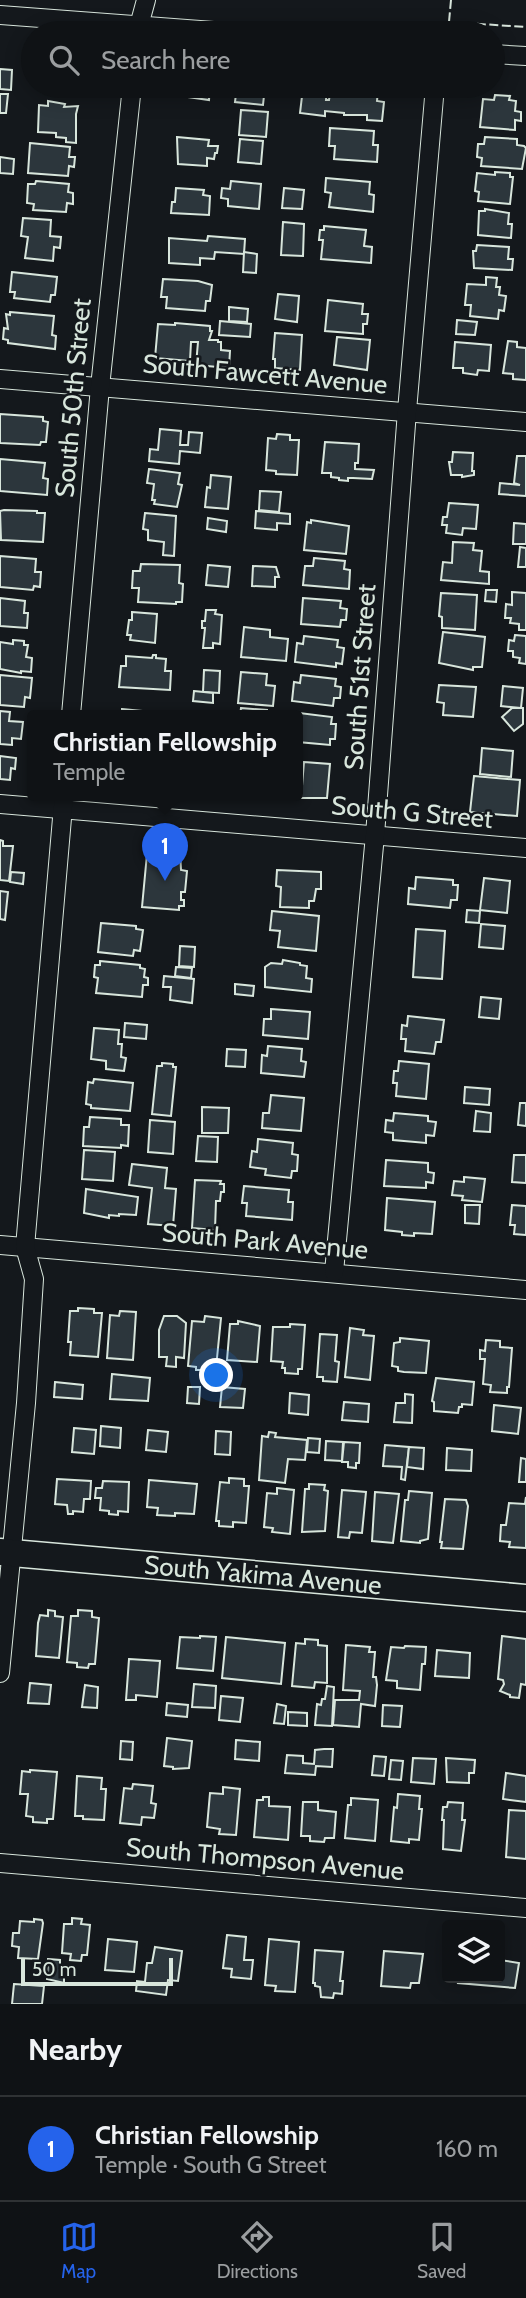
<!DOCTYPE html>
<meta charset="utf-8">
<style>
:root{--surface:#0f1215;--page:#1d2022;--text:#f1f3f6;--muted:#9b9ea0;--line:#2f3234;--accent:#2563eb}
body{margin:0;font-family:Cabin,sans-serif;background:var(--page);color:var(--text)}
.controls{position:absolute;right:21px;bottom:21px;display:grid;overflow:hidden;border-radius:7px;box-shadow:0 4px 18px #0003}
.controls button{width:63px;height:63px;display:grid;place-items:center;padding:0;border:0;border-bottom:2px solid var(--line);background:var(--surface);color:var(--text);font:35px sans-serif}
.scale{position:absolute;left:21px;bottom:18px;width:152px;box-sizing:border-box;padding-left:7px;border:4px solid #d8e6dc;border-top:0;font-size:19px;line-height:24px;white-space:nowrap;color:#d8e6dc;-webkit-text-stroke:5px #14181c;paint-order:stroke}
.you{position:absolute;left:217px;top:1376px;width:24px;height:24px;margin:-18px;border:5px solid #fff;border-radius:50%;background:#1a73e8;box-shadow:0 0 0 10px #1a73e833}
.badge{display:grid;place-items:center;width:46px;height:46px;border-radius:50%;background:var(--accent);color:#fff;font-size:23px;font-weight:700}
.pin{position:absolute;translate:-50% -58px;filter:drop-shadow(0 2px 4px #0008)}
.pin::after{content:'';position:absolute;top:37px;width:24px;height:21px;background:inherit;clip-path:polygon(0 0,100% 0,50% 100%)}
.popup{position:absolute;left:27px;top:710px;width:276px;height:91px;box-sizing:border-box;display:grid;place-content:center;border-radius:7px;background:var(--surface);filter:drop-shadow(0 2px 5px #0005);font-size:23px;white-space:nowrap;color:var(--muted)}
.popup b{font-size:26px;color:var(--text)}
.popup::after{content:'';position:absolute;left:50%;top:100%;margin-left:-14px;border:14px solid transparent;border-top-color:var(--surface)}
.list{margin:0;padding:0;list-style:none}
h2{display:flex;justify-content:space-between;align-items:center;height:91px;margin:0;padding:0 28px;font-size:30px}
h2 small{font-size:23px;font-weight:400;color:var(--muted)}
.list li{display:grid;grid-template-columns:46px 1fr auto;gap:21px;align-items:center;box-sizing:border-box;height:105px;padding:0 28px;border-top:2px solid var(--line)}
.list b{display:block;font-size:26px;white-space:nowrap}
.list p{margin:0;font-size:23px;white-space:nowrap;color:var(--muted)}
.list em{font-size:23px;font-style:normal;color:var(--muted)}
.icon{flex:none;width:38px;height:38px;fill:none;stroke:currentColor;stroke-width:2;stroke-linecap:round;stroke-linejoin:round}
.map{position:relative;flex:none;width:526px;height:2004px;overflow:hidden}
.search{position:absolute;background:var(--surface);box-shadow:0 4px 18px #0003;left:21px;right:21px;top:21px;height:77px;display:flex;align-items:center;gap:18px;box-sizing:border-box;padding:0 24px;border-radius:38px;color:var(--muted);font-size:26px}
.sheet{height:196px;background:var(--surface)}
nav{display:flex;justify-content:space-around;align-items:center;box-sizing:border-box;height:98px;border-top:2px solid var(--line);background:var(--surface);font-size:19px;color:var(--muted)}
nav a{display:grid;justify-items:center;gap:4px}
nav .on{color:var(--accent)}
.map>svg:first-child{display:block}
</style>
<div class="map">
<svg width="526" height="2004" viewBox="0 0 526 2004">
<rect width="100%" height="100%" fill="#14181c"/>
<g fill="#2c363c" stroke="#d8e6dc" stroke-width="2">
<path d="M0,69L12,70L11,90L0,89Z"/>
<path d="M52,86H85L84,95L52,93Z"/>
<path d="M181,86H210L209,100L180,96Z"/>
<path d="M237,86H265L263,105L235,102Z"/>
<path d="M308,86H323V89H327L326,100H329L331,86L378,90L377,101L384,102L382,121L367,120V115H344V113L325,111V116L300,113L303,88L308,89Z"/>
<path d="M0,94H8L6,113H0Z"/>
<path d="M495,95L510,96L509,100L516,101L515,111L521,112V121L515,120V130L480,127L483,99L494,100Z"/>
<path d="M48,101L65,104L64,107L78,106L76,114V143L66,142V138L56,137V133L38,132L39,105L48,106Z"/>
<path d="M241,110L268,112L266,137L239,135Z"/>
<path d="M330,128L374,131L373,145H378L377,162L334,159L335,146H329Z"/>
<path d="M177,137L209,140L208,146H218L217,153H215L214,159L207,158V166L178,164Z"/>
<path d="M485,137L517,139V145L524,146L526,148L522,169L481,166L482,158L477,157L478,144H484Z"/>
<path d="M240,139L263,141L261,164L238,162Z"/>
<path d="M30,143L70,147L69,157H75L74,167L69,166L68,176L28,173Z"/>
<path d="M0,157L14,159L13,174L0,173Z"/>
<path d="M495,172L510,173V177H513L510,204L478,201L479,192L475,191L477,173L495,175Z"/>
<path d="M326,178L370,182L369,194L374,195L373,212L329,207L331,193L325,192Z"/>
<path d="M36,181L69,184L68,192L73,193V204L67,203L66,212L33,210L34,204L27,203L28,184H35Z"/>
<path d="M231,181L261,184L259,209L228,206V199L221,198L222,188L230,189Z"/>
<path d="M176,188L204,190L203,195L210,196L209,215L171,213L172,202H175Z"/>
<path d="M284,188L304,190L302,209L282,208Z"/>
<path d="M485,209L509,213L508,224H512L511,238L478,235L479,211H485Z"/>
<path d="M23,218L51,220L50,236L61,237L60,248L54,247L53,261L25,258L28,237L21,236Z"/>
<path d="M283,222L304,224L303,256L281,255Z"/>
<path d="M324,226L366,230L364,246L372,247L371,263L321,259L323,240H319L320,230H324Z"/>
<path d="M208,236L245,239L244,254L215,252L214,259L200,258V265L169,263V238L207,241Z"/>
<path d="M477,245L509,247L508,259H513L512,270L474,268L473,251H476Z"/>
<path d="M244,252L257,254L256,273L243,272Z"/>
<path d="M12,272L57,277L55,295H51L50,302L14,298L15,292H10Z"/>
<path d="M486,277L497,278L496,287H500L499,295L506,296L504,311L499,310L498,319L470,316L471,305H465L467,284L486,285Z"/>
<path d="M163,279L198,281L212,285L210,301H206L205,311L166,308L167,297H161Z"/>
<path d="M278,294L299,296L297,322L275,319Z"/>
<path d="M328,300L363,304L362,314H368L367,324H363V334L325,331Z"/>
<path d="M229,307L248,309L247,322L229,321Z"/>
<path d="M10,312L54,316L52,335L56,336L55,349L8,343V340L3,339L4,328L8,329L6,314L10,315Z"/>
<path d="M457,320L477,322L475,335L456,334Z"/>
<path d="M220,321L251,324L250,337L219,335Z"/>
<path d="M175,323L210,326V331H212L209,340H218V342H221V350L230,351L229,368L196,365L198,342H191L190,361L155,358L158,324L175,325Z"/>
<path d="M275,333L302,335L300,370L275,368V359H273Z"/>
<path d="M337,337L370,340L367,370L334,365Z"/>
<path d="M508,341L517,342V347L526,348V380L513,379V374L503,373Z"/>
<path d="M455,342L491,345L489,371L478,370L477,375L463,373V368H453Z"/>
<path d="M0,414L43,417V421L48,422L46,442H41L40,445L0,443Z"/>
<path d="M160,429L181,431L180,445H188L189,432L202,433L200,453L180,451L179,464L149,461L150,449L158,450Z"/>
<path d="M277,434L290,435V440H299L297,475L276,474V471L266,470L268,438L276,439Z"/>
<path d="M325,442L359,444L358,463H355V469L374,470L372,479L353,478H348V481L339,480V478L331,477V473H322Z"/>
<path d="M453,452L473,453L472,471H474V475L462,477V475H451L449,462H452Z"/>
<path d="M517,456H526V496L499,494L500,483L520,485L514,483Z"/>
<path d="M0,459L45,463L43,478L48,479L47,495L0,491Z"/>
<path d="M149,469L180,473L178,484L182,485L177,507L154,504L155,500H152L154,484L147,483Z"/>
<path d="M211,475L231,477L228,509L205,507L207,487L210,488Z"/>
<path d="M260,491L281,492L279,512L259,510Z"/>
<path d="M449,503L478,505L476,529L463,528L462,535L446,533L447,525H442L443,517H447Z"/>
<path d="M4,510L37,511V513H45L43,542L1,540L0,511Z"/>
<path d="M256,511L290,514V524L277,523V530L255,528Z"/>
<path d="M145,513L176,516L174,556L163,555L164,542L148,540V530L143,529Z"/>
<path d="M208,518L227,521L226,532L207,529Z"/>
<path d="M311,520L349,526L346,554L304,550L307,522L311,523Z"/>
<path d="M514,523L526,524V544H513Z"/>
<path d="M453,542L474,543L473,550L482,551L480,571L489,572V584L441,580L443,562L452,563Z"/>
<path d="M520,547L526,548V567H518Z"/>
<path d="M0,556L36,559L35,572H41L40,587L34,586L33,590L0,587Z"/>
<path d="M314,558L345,561L344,569L350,570L349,589L303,585L305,566H313Z"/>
<path d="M141,564L180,565L179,583L183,584L182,602H176V604L138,602L139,588H132L133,571H140Z"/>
<path d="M208,565L230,567L228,587L206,585Z"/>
<path d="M253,566L276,567L279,577H275V587L252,586Z"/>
<path d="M486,590H497L496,602L485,601Z"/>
<path d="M512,592L526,593V630H519V624L510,623L511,618H505L506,604L512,605Z"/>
<path d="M441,593L477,595L475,630L442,628V617L439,616Z"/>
<path d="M0,598L25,601L24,613H28L27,628L0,626Z"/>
<path d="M303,598L341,601L340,608L347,609L346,620H341L340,627L301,624Z"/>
<path d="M206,610H216L215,614L222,615L220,644L213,643V648H203L205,628H202V621H205Z"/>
<path d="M132,612L157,614L155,643L130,640L131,635H127L129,620H132Z"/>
<path d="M244,627L270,630V637L288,639L286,661L241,657Z"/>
<path d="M443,632L485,637L482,667H473V670L439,663Z"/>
<path d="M515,635L526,636V664L519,663L520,658L513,657V651H508L509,640L514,641Z"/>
<path d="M304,636L338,640L337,647L344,648L342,664L336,663V667L295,662L297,643L303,644Z"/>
<path d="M13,640L24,641V645H28L26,657L32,658L31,672L21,671V673L0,669V642L13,644Z"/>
<path d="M153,655H156V658L166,659L165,671H171L170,690L119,687L121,666H126V656L152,658Z"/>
<path d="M204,670L220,671L219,693L203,692Z"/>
<path d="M241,672L267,674L266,685L275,686L273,706L238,703Z"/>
<path d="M0,675L32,678L30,698L25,697L24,707L0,705Z"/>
<path d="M301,675L336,679L335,686L341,687L340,698H334L333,706L292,701L294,682L300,683Z"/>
<path d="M439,685L476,687L473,717L443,715L444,703L437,702Z"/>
<path d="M503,686L523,688L521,708L501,706Z"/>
<path d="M194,691L213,693V703L193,701Z"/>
<path d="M241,708L267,710V715H240Z"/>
<path d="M512,708H523V724L514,731L502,717Z"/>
<path d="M122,709L152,712V715H122Z"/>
<path d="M0,711L10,712L9,721L23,722L21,739L12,738V745L0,744Z"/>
<path d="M291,712L332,717L331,724H336L335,739H330V745L298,742V715H290Z"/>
<path d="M482,748L513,751L511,777L480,774Z"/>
<path d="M0,756L16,758L15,769L11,768L10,780L0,779Z"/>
<path d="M304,762L330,764L327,798H301Z"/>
<path d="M474,776L520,780L517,816L470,812Z"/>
<path d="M0,840L3,841V846H13L9,881L0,880Z"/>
<path d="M165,849L180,850L181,870L187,871L185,892H181V900H184V906H179V910L142,907L147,854L164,855Z"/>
<path d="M277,870L321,872V889H316L314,901H309V908L280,907L281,887L276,886Z"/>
<path d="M11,872L24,873L23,884L10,882Z"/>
<path d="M416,877L453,880V885H458L457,900H451L450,908L408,904L409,888L415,889Z"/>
<path d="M484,878L510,881L507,913L480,910Z"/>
<path d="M0,891L8,892L5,920L0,919Z"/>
<path d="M467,910L480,911L479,923L466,922Z"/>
<path d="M272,911L319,916L316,951L278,947L280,931L270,930Z"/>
<path d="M101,923L136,926V929L143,930L140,951L134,950L133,956L98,952Z"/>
<path d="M481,924L505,926L503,949L479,947Z"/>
<path d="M416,929L445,931L442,979L413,977Z"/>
<path d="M180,946L195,947L194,967L179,966Z"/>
<path d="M283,960L300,963V965L307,966L306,978L312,979L311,992L265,987V967L271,963L282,964Z"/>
<path d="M100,961L140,965V968L145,969L144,977L148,978V985H143L142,997L96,993L98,978L94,977L95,965H100Z"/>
<path d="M176,967L192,968L191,978L175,976Z"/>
<path d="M164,976L194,979L192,1003L170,1000L171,987H163Z"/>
<path d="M235,984L254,986L253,996L235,994Z"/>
<path d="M481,997L501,999L499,1019L479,1017Z"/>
<path d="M271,1009L310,1012L308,1039L263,1035L264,1019H271Z"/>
<path d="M408,1016L444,1020L441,1042H436L434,1054L405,1051L406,1039H401L402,1025L407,1026Z"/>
<path d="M125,1023L147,1025L146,1039L124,1037Z"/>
<path d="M94,1028L119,1030L118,1044H122L121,1057L126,1058L124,1071L106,1069V1061L91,1059Z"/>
<path d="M268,1046L302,1049L301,1061L306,1062L304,1077L261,1073L262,1055L267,1056Z"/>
<path d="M227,1049L246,1050L245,1067L226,1066Z"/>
<path d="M399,1061L429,1064L426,1099L396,1096L397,1083H393L394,1071H398Z"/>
<path d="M162,1063L173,1064V1067H176L171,1116L152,1114L157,1066H162Z"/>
<path d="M94,1079L133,1083L130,1111L91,1108V1105L86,1104L88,1082L93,1083Z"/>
<path d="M465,1087L490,1089L489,1105L464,1103Z"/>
<path d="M271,1095L304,1098L301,1131L262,1128L263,1113H269Z"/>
<path d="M520,1103H526V1126L518,1125Z"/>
<path d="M202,1107L229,1108L228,1133H202Z"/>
<path d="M476,1111L491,1113L490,1132L474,1131Z"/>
<path d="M394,1113L428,1116V1121L436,1122L434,1136L426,1135V1143L393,1140V1133L385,1132L386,1120L393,1121Z"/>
<path d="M90,1117L121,1119V1125H129L128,1146L121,1145V1148L83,1146L84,1127H89Z"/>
<path d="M150,1120L175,1122L173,1154L148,1152Z"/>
<path d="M198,1136L218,1137L217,1162L196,1161Z"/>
<path d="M258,1139L293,1143L292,1154L298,1155L297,1171H292L291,1178L265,1175L266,1169L250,1167L252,1151L257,1152Z"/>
<path d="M84,1150L115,1152L113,1181L82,1179Z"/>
<path d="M514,1155H526V1183L512,1182Z"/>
<path d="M386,1160L428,1163V1172L434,1173L433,1183L426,1182V1188L384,1186Z"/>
<path d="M132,1164L167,1168L165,1188L176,1189L173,1226L148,1224L152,1188L129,1185Z"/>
<path d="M464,1177L485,1179L482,1202L462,1200L463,1196L452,1195L454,1181L464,1182Z"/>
<path d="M195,1180L221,1181L220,1184H224V1192H221L220,1201H216L215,1230L192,1228Z"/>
<path d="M244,1186L289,1190L288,1202H293L292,1220L246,1216L247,1203H242Z"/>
<path d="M86,1189L138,1197L136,1215L119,1214V1216L109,1215V1218L84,1213Z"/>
<path d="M387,1198L435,1202L432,1234L414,1233V1236L402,1235V1232L385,1230Z"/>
<path d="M465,1205H480L479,1224L465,1223Z"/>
<path d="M512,1205L526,1206V1235L514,1234L515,1225H510Z"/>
<path d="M78,1308L94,1309V1313H102L98,1357L70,1355L71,1342H68L70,1311H78Z"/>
<path d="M120,1311L136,1312L133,1360L107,1358L110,1315L119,1316Z"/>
<path d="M164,1316H177L186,1323L184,1358L176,1357V1367L166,1366L167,1357H159V1330Z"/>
<path d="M205,1316L221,1318L216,1368L204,1367L203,1370H196V1367L188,1366L192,1321L204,1322Z"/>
<path d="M238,1321L260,1326L257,1362L227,1360L230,1324H238Z"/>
<path d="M290,1324L305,1325L302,1369H298V1374L285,1373V1368H282L283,1362L271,1361L273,1327H290Z"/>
<path d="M350,1328L364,1330L363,1335L374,1336L370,1380L345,1377Z"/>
<path d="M320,1334L337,1335L335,1361L339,1362L337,1382L323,1381V1377H317Z"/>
<path d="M400,1338L429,1341L426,1373L404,1372L398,1371V1367L392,1366L394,1343L400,1342Z"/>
<path d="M486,1340L500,1341V1347L512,1348L509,1387H507V1393L490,1392L491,1385L483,1384L485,1359H480V1350L485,1351Z"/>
<path d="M112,1374L150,1378L148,1401L110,1399Z"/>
<path d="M436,1378L474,1382L472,1405L462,1404V1407H459L458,1413L434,1411V1402L432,1401Z"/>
<path d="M55,1382L83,1385L82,1399L54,1397Z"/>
<path d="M188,1387H200L199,1404L187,1403Z"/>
<path d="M222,1387L245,1389L243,1408L220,1407Z"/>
<path d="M290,1393L309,1395L308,1415L289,1413Z"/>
<path d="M405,1394L413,1395L412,1423L394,1422L396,1403H405Z"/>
<path d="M344,1402L369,1404L368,1422L342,1420Z"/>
<path d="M494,1405L521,1408L518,1434L492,1431Z"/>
<path d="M101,1426L121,1428L120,1448L100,1446Z"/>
<path d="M74,1428L96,1430L94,1454L72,1452Z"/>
<path d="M148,1430L168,1432L166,1452L146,1450Z"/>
<path d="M216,1431L231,1432L230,1455L215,1454Z"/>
<path d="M269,1432L276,1433L275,1437L307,1440L305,1460L288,1459L285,1483L259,1480L262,1436L268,1437Z"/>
<path d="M308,1438L320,1439L319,1453L307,1452Z"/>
<path d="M326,1441L343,1442L342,1461L325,1460Z"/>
<path d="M344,1442L360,1443L359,1463H356V1468L348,1467V1462H342Z"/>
<path d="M385,1445L409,1447L405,1480L401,1479L402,1467L383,1466Z"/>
<path d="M409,1447L424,1448L423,1469L407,1467Z"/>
<path d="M447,1448L472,1450L471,1471L446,1470Z"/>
<path d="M521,1458L526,1459V1482H519Z"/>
<path d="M229,1478L244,1479V1486H249L246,1523L233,1522V1527L219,1526V1521H216L220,1482L229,1483Z"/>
<path d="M57,1479L91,1481L90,1499H84L83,1512L73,1511V1514H68L67,1505L55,1504Z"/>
<path d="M149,1480L197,1484L194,1514L175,1513V1516L157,1515L158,1508L147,1507Z"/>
<path d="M103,1481L129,1482L128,1512L118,1511V1515L109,1514V1511L100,1510L101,1498H95L96,1488H102Z"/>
<path d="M309,1484L325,1485L324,1490L328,1491L325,1531L302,1532L305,1489H309Z"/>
<path d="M277,1488L294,1490L290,1534L272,1532L273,1528L264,1527L267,1493L277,1494Z"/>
<path d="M342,1490L366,1492L362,1533L350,1532L349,1538L338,1537Z"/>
<path d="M409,1491L432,1493L428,1539L420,1541V1543L401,1541L405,1500H408Z"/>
<path d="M375,1492L399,1494L393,1543L372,1541Z"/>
<path d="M526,1497V1548L509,1547L510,1542L500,1541L501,1525H506L509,1503L525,1504Z"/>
<path d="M445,1499L466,1500L468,1506L463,1549L441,1548L442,1542H440Z"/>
<path d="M48,1610L55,1611V1616L63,1617L59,1658L36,1656L38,1623L40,1615L48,1616Z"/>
<path d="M78,1610L92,1611V1617L99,1618L95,1664H89L88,1668L77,1667V1663L67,1662L71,1616H78Z"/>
<path d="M200,1636L216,1637L213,1671L177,1668L180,1637L200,1638Z"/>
<path d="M502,1636L526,1639V1685L521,1684L519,1698L510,1697V1695L500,1691L504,1684L503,1680L498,1679Z"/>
<path d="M226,1637L285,1643L281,1684L222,1678Z"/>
<path d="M305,1639L318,1640V1645L327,1646V1683L315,1682L314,1688L292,1686L296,1643L305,1644Z"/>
<path d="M346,1645L370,1647L369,1652H375L373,1677H376L377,1685L375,1706L361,1704L359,1727L333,1725L335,1700H359L360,1691L343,1690Z"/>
<path d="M405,1646L426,1647L425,1664H422L420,1690L397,1688V1681L386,1680L391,1647L404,1648Z"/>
<path d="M437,1650L470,1653L469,1678L435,1676Z"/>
<path d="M129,1659L160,1661L157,1697L136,1695V1700H126Z"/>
<path d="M30,1683L51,1685L49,1704L28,1703Z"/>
<path d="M194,1684L216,1686L215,1708L192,1707Z"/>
<path d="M85,1685L98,1687L97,1708L82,1707Z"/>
<path d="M327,1686L334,1687L332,1726L315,1725L317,1704L321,1705L322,1699H325Z"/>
<path d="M221,1696L243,1698L240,1722L219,1720Z"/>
<path d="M167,1703L188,1705L187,1717L166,1715Z"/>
<path d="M277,1704L286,1706L284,1724L274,1723Z"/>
<path d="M383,1705L402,1706L400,1727L382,1726Z"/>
<path d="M288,1712L307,1713V1726L288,1725Z"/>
<path d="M167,1738L192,1741L189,1768L173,1769V1767L164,1766Z"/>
<path d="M236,1740L260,1742L259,1761L235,1759Z"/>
<path d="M121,1741L133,1742L132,1760L120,1759Z"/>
<path d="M324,1749H333L332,1767L316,1766L315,1775L285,1773L287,1755L303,1756V1763L314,1764L315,1750Z"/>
<path d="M374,1756L386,1757L384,1776L372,1775Z"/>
<path d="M413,1758L436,1759L434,1784L411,1782Z"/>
<path d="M446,1758L475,1760L474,1773H469V1783L447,1782Z"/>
<path d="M391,1760L403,1761L401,1780L389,1779Z"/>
<path d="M30,1770L57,1772L53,1819H47V1823L33,1822V1817L26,1816L28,1794H20L22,1771L30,1772Z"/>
<path d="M506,1773L526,1776V1802L503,1799Z"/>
<path d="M77,1776L102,1778L101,1789H106L104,1820L83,1819V1816H75Z"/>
<path d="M133,1784L153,1786L151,1803L156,1804L154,1818L142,1817L141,1825L120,1823L124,1788L132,1789Z"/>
<path d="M223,1787L240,1789L236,1835L219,1834L220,1829L207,1827L210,1793L223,1794Z"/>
<path d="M398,1794L420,1796L419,1809H422L419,1840L409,1839V1843L391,1841L394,1807L397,1808Z"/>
<path d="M263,1797H269V1806L290,1807L288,1840L254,1837L257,1800H263Z"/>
<path d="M351,1798L378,1800L375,1841L345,1838L348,1805H351Z"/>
<path d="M303,1802H318V1810L336,1812L334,1838H325L324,1842L310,1841V1836H301Z"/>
<path d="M448,1802L463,1803L462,1820H465L461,1851L443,1849L444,1820H442L443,1807H447Z"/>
<path d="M509,1810L526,1811V1859L506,1857Z"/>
<path d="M72,1918L82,1919L81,1924L90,1925L87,1955H82L81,1961L70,1960L71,1954L62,1953L64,1924H72Z"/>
<path d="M34,1919L42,1920L43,1923L38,1959L18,1958L19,1947L12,1946L13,1933H19L20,1921L34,1922Z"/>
<path d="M227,1935L246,1937L244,1960H253L251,1979L231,1977L232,1969L223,1968Z"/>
<path d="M108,1939L137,1942L134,1972L105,1970Z"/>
<path d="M269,1939L299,1942L295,1992L275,1991L276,1986L265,1985Z"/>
<path d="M155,1947L182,1951L178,1981L168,1980L166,1995L136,1991L137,1981L145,1982L147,1963H152Z"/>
<path d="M315,1950L343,1952L340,1981H343L342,1994L334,1993L333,1998L321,1997L320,1987L315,1986V1983H313Z"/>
<path d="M384,1951L423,1954L419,1983H411L410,1988L381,1986Z"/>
<path d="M48,1959L60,1960V1970H64V1983L47,1979Z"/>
<path d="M500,1960L519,1963L515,1988L458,1983L459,1978H500Z"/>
<path d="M14,1984L44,1986L42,2004H12Z"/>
</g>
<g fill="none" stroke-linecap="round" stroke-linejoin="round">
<defs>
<g id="minor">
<path d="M0,15L240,33"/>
<path d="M137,33L146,0"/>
<path d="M493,54L526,56"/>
<path d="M0,379L526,422"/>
<path d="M71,715L100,387L132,86"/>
<path d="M0,804L526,848"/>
<path d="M0,1245L526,1290"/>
<path d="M334,1272L375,835L407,411L435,86"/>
<path d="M0,1673L26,1403L34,1279L25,1247L64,795"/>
<path d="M0,1863L526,1908"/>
</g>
<g id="secondary">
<path id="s1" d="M0,1552L526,1598"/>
</g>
</defs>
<use href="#minor" stroke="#d8e6dc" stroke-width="20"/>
<use href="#secondary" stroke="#d8e6dc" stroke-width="29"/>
<use href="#minor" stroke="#14181c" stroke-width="18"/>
<use href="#secondary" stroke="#14181c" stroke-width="26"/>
<path stroke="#d8e6dc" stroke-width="2" stroke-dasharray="9 3.5" stroke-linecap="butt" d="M451,0L449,22L526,27"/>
</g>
<g text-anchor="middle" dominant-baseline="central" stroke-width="5" stroke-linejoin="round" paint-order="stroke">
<g font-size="26" fill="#d8e6dc" stroke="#14181c">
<text transform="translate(265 374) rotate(5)">South Fawcett Avenue</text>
<text transform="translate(73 398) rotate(-85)">South 50th Street</text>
<text transform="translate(360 677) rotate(-86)">South 51st Street</text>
<text transform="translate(412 812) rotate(5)">South G Street</text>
<text transform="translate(265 1241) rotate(5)">South Park Avenue</text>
<text stroke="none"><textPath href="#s1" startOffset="264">South Yakima Avenue</textPath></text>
<text transform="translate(265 1859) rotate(5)">South Thompson Avenue</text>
</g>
</g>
</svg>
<div class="controls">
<button><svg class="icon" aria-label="layers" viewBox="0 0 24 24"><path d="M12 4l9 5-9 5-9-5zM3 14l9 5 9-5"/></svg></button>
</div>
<div class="scale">50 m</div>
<div class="you"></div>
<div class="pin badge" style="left:165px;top:881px">1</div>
<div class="popup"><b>Christian Fellowship</b>Temple</div>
<div class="search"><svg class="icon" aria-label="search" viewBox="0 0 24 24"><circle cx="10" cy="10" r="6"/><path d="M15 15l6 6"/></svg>Search here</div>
</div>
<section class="sheet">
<h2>Nearby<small></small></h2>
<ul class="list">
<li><span class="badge">1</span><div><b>Christian Fellowship</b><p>Temple · South G Street</p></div><em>160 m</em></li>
</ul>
</section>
<nav>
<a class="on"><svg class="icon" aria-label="map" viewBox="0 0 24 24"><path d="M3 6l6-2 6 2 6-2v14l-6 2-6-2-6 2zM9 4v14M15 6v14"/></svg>Map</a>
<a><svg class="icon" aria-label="directions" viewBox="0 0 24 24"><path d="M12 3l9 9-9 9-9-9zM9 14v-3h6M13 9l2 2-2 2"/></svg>Directions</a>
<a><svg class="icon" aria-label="saved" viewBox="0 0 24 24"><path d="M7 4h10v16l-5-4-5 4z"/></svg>Saved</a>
</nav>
